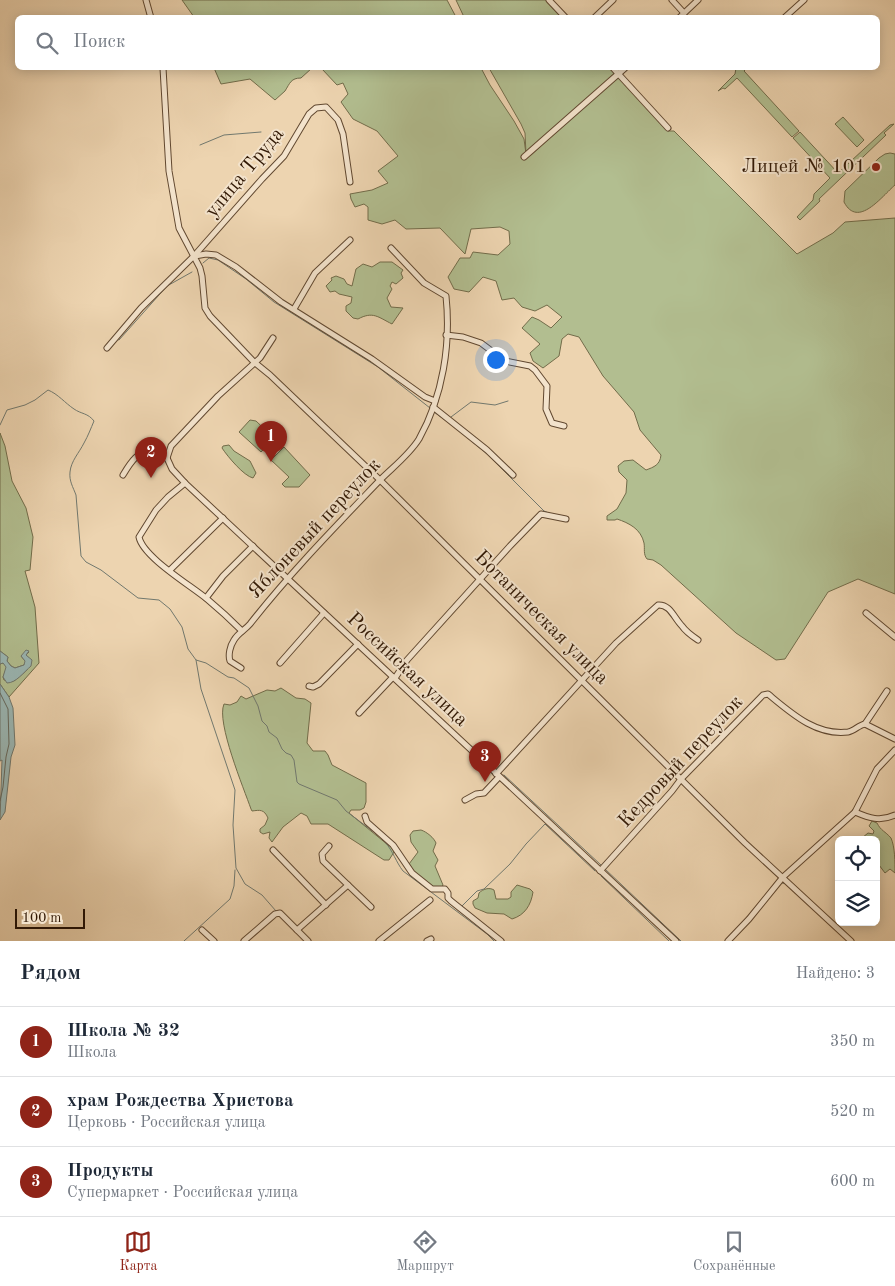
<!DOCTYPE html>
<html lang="ru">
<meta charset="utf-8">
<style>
:root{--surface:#fff;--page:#f6f6f7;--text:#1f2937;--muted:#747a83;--line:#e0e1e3;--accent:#8f2418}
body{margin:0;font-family:"Old Standard TT",serif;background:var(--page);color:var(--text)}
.controls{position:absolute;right:15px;bottom:15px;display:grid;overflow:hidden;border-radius:8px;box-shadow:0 2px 12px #0003}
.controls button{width:45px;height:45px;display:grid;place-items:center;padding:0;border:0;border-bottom:1px solid var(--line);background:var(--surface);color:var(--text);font:25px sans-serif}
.scale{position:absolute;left:15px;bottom:12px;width:70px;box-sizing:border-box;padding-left:5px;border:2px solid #321905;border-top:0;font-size:14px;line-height:18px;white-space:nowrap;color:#321905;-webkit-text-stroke:4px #f3e3cc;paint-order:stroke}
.you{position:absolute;left:495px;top:359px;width:18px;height:18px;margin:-12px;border:4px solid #fff;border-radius:50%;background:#1a73e8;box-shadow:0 0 0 8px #1a73e833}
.badge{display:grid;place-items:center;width:32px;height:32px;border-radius:50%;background:var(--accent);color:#fff;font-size:16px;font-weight:700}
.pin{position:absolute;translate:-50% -41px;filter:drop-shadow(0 1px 2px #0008)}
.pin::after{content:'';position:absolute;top:26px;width:18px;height:15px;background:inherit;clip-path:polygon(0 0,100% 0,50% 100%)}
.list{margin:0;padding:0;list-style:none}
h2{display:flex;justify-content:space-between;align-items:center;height:65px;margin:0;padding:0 20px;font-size:21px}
h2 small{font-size:16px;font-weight:400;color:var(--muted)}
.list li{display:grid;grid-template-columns:32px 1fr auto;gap:15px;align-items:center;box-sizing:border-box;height:70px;padding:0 20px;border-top:1px solid var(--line)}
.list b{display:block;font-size:19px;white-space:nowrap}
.list p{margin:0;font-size:16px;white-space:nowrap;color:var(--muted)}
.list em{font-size:16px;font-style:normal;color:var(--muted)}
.icon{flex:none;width:28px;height:28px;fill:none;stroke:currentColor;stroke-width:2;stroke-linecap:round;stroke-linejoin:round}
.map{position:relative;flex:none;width:895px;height:941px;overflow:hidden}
.search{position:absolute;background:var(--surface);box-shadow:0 2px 12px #0003;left:15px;right:15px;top:15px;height:55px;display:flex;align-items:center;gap:12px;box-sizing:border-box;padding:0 18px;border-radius:8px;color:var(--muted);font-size:19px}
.sheet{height:275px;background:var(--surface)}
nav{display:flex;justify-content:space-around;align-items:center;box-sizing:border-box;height:70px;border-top:1px solid var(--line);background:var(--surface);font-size:14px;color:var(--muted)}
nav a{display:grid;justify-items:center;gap:2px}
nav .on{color:var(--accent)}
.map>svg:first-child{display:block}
</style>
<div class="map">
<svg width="895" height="941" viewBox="0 0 895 941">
<rect width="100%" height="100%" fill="#edd4b0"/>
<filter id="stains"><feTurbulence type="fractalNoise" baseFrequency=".004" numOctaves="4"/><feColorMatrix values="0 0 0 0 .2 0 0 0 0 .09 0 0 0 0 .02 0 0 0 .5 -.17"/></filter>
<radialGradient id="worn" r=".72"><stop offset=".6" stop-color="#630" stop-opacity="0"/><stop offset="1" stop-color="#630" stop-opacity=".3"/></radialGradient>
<g fill="#b2be90" stroke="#726c4a">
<path d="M182,0H447L456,17H194Z"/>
<path d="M456,0H547L564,17H464Z"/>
<path d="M214,68H315H312L301,78C291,78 290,83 285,91C282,94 278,97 275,100L250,79L221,84Z"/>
<path d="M317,68H481L490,85L514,121L524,139L526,154L525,133L521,124L489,68H611L616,73L527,155H531L619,75L664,127L668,131H674L797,254L833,233L845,222L895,218V594L858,579L828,592L785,659L776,660L736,633L661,565L653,560L647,559C643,554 645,549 644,543C641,529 629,523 617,519L615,520H607V516L617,509L626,493L627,480L619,472L618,466L624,461L633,460L646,470C654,467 660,465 661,455L640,430L634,412L603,376L579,337L568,334L562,339L559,356L543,368L533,361L530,353L540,344L522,328L532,317L539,320L551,328L562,317L547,305L535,311L522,307L514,298L502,300L496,281L483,277L469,292L454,289L448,277L460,258H470L473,252L498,255L510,244L509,231L500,227L471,229L465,254L440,228L406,229L395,220L382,224L368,220V207L364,204L355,207L351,199L350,194L372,190L388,183L378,171L398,156L377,131L353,119L341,102L348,94L343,83L337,85L322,69Z"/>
<path d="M736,68H747L744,71L799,131L792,137L737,78L725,89L723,88L718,91L735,74Z"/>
<path d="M843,117L864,140L857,147L835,124Z"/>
<path d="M894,124L884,133L886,135L819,199L820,201L800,220L797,217L813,200L814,194L830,178L793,138L800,132L838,173L890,125Z"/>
<path d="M890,153L895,154V185C882,196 858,229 844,202L845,191L879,158L885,154Z"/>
<path d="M380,262H392L403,270L401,273L403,278L396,284L392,282L390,286L392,289L387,298L391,307L403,308L392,324C378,317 373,311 358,319L353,318L346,311V306L351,303L352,297L339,294L335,291L330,292L326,286L332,280L331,278L336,276L344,279L347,284L352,286L356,269L363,264L372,267Z"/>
<path d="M250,420L256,421L274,438L261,452L239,432Z"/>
<path d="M0,433L5,446L12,481L26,508L33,537L30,570L25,571L35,607L39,663L9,697L0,684V664L3,663L7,667L3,677L4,680L14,681L27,670L29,658L26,655L29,652L21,656L26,662L24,665L15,668L11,666L7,661L8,657L0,651Z"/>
<path d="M229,445L234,451L250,461L256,473L253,478C244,476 228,457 222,448L223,446Z"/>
<path d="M284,447L310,475L299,487H285L282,484L289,477L271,460Z"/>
<path d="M281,688L296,698L305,699L311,703L307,743L313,751H325L328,755L332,765L366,783V802L364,808L360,810H351L349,813L388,845L394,848V852L389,860H384L328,824H311L307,816L301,813L283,827L272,842L269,838L270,832L263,834L260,832V829L265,825L268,818C264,809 260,810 252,811L251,809C244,789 216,722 224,704L230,705L237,702L241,696L246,699L267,690L275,691Z"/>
<path d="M872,821L877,823C881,831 885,831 891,838C895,847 895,862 895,873L890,869L885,873L876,861V840H851L855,837L862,838L868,833L873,834L874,831L869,826Z"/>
<path d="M421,830C427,832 434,838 436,843L433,851L438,860L435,866L443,885L440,890C428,888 415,874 409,864L418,852L411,842L410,835L413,831Z"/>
<path d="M517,885L530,889L533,892C531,905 525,915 512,919L504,914L487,913L475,908L473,904V901L478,898L479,893C483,889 489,887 494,890L496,899H508L511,897V892Z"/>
</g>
<g fill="#9bb7b4" stroke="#71786e">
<path d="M26,650L29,651L26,655L32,660L31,666C24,672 16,683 7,683L3,677L6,667L3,663L0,664V651L8,657L7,661L11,666L15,668L24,665L25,661L21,656Z"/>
<path d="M0,684L9,697L13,708L15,745L11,757L5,812L0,820L2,760L0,761Z"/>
</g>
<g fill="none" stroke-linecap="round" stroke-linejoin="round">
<path stroke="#66685c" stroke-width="1" d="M0,693L8,709L9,744L6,757L3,787L0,801"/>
<g stroke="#71786e" stroke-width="1">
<path d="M200,145L224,135L261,132"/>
<path d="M203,263L209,258L218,260L246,279L274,302L378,367L430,408"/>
<path d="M119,340L167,286L192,272"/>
<path d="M434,412L445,420"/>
<path d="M451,417L471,402L495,405L508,401"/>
<path d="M0,425L7,410L25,405L35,400L48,390C58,394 65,403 74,409C81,414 88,413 94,421C91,428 88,436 84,443C79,453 71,461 70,472C69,481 73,487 76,495L81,556L86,562L101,570L138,598L159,600L170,609L182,627L188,649L196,660L206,663L228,677L234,678L249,688L258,706L262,721L267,726L269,732L277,738L282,749L286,753L291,755L294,760L297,782L299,784L337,800L346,811L379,836"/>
<path d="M452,425L487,454L544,511L551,514"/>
<path d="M196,660L201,689L235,790L233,825L236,868L245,884L262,895L276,911"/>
<path d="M504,775L601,865"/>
<path d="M385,842C393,851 396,862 403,871L487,934L494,941"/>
<path d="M605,869L681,941"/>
<path d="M601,876L669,941"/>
<path d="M782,883L787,884"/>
<path d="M462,906L477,891L484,889L510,864L526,844L545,824L595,871"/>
<path d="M279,916L296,933"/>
<path d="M299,936L304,941"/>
<path d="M184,941L230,899L234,886L235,870"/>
</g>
<defs>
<g id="street">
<path d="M146,0L151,18"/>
<path d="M549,0L566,18"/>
<path d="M672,0L684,13"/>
<path d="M594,18L613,0"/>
<path d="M679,18L698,0"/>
<path d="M784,18L804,0"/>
<path d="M163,68L169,171L179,228L200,268L202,276L205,308L210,316L254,362L270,375L380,480L745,843L851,941"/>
<path d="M613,68L668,128"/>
<path d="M524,157L625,68"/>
<path d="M195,256L206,254L216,255L236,267L281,302L372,359L425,397L435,401"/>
<path d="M294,309L315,273L350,240"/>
<path d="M446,335L463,337L481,343L505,361L530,366L535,370L547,386L546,409L552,423L564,426"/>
<path d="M107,348L141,308L194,256L262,179L284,156L309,114L316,108L326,107L338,120L343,134L350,182"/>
<path d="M433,407L487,450L513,475"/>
<path d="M167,458L172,469L185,483L676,941"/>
<path d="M167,458L171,446L218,396L260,358L273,338"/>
<path d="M123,475C129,465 138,449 153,451C159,452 161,457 167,458"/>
<path d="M185,483L168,497L156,510L139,537C143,557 190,585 207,599C219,609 231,620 242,631"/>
<path d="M170,570L223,518"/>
<path d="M206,598L223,576L253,546"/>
<path d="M866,613L895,637"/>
<path d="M280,663L324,613"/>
<path d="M241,668L230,661C228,655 230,646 234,640C238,633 245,630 250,624C290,573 335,527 380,480C393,467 409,455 419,439C443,396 451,344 446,296L424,283L391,248"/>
<path d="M395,678L407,660L510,546L541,514L566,519"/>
<path d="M309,686L313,687L319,684L358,644"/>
<path d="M359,713L393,677"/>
<path d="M865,724L887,691"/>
<path d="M496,774L616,643L658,605C670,604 674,618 682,626C686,632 692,636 698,640"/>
<path d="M465,800L476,794L484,793L499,777"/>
<path d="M855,812C869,818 880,822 895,815"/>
<path d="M365,816L367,822L393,845L412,873L432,889H445L448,893V898L451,901L501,941"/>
<path d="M273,850L326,905"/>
<path d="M600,871L672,791L681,779L763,695L768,694C791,713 816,736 848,732C854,731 859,725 865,724L895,739"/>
<path d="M348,885L371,907"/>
<path d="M202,930L214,941"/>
<path d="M297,930L348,885L323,861L322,854L329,846"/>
<path d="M244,941L275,914L280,913L308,941"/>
<path d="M379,941L430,900"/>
<path d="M427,941L431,939"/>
<path d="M728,941L749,919L783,877L855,812L877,769L895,750"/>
</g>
</defs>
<use href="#street" stroke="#614830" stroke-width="7"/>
<use href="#street" stroke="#f3e3cc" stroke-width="5"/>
</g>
<circle fill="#8f2418" stroke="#f3e3cc" stroke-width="2" cx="876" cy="167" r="5"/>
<g text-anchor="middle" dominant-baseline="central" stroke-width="4" stroke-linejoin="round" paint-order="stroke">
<g font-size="20" fill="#321905" stroke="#f3e3cc" text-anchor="end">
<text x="866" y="167">Лицей № 101</text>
</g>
<g font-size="20" fill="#321905" stroke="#f3e3cc">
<text transform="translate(245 173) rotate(-50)">улица Труда</text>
<text transform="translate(315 529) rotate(-47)">Яблоневый переулок</text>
<text transform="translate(541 618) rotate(45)">Ботаническая улица</text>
<text transform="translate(407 670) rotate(43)">Российская улица</text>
<text transform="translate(681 762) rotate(-47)">Кедровый переулок</text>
</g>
</g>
<rect width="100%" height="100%" filter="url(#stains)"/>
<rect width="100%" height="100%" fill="url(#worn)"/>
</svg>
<div class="controls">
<button><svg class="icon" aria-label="locate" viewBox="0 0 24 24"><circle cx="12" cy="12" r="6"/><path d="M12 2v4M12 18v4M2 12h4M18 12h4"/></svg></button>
<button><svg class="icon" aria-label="layers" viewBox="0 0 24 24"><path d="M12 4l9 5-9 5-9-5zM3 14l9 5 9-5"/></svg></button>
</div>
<div class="scale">100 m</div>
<div class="you"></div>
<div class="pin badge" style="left:271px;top:462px">1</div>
<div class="pin badge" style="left:151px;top:478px">2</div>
<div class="pin badge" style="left:485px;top:782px">3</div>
<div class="search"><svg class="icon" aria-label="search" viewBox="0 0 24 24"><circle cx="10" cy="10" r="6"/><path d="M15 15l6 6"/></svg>Поиск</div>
</div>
<section class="sheet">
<h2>Рядом<small>Найдено: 3</small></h2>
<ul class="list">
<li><span class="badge">1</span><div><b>Школа № 32</b><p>Школа</p></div><em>350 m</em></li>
<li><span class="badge">2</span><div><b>храм Рождества Христова</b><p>Церковь · Российская улица</p></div><em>520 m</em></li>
<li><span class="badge">3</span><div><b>Продукты</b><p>Супермаркет · Российская улица</p></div><em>600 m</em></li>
</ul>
</section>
<nav>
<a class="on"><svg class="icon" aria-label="map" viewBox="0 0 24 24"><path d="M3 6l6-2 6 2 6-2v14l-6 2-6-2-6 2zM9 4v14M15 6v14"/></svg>Карта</a>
<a><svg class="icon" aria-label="directions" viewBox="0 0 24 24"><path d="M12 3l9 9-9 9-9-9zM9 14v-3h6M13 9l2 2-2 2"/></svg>Маршрут</a>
<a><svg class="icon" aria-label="saved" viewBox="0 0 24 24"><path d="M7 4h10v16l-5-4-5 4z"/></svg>Сохранённые</a>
</nav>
